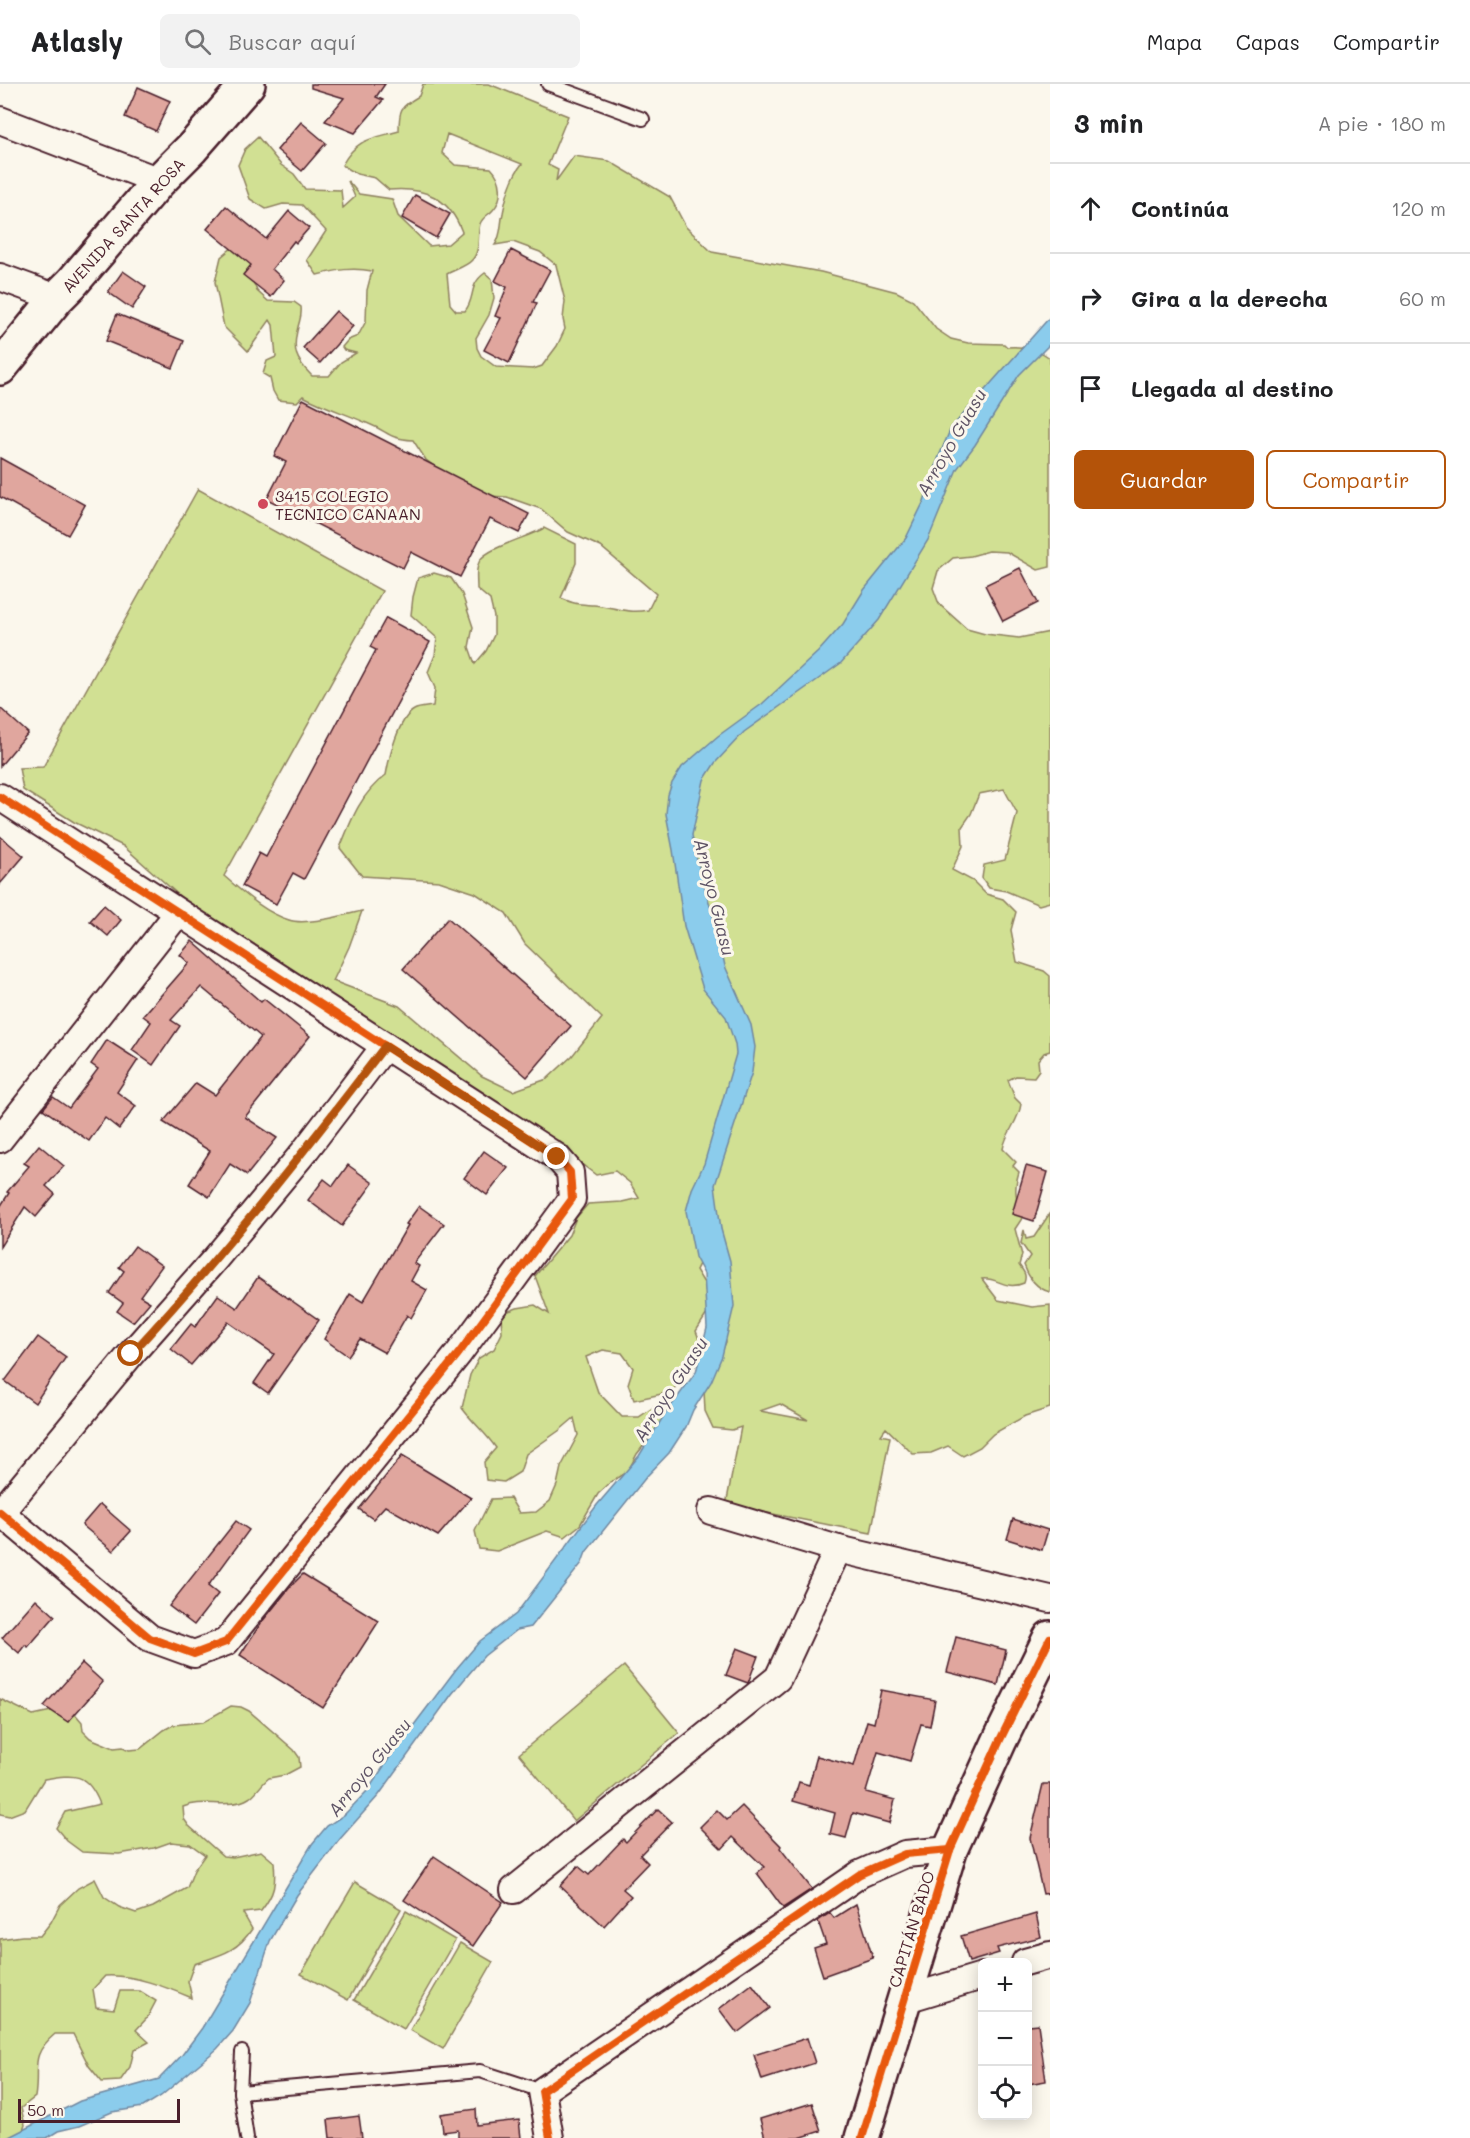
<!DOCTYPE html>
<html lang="es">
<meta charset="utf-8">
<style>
:root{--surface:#fff;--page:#f2f2f2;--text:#202124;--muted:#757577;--line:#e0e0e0;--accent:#b45309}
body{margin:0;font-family:Mali,sans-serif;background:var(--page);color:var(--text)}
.controls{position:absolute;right:18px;bottom:18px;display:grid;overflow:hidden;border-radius:9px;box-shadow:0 3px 15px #0003}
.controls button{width:54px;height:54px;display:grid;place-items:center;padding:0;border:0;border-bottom:2px solid var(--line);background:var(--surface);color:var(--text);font:30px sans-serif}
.scale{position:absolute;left:18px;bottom:15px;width:162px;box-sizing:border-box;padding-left:6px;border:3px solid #4a1f2b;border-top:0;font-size:16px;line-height:21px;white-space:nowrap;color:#4a1f2b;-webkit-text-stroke:4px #fbf7ec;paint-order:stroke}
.stop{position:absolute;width:18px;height:18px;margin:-14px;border:4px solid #b45309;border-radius:50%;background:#fff}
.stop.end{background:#b45309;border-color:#fff;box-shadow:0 2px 6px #0008}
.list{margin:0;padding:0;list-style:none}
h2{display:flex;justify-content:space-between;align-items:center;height:78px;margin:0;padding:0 24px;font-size:26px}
h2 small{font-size:20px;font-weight:400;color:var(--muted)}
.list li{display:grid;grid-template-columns:39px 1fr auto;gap:18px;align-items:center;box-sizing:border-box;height:90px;padding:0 24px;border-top:2px solid var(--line)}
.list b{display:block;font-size:22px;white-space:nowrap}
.list em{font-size:20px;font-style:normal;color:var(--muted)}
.actions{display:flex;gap:12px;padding:18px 24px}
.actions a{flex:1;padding:14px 0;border:2px solid var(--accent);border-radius:9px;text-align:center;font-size:21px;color:var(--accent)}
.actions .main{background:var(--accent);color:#fff}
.icon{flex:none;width:33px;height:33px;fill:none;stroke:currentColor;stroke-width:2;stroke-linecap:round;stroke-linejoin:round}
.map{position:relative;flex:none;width:1050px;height:2054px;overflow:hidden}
header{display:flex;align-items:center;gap:36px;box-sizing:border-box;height:84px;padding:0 30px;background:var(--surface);border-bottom:2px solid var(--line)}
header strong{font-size:28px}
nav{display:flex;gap:33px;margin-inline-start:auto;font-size:21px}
.search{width:420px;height:54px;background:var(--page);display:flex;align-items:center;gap:15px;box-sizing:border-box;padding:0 21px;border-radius:9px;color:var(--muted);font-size:22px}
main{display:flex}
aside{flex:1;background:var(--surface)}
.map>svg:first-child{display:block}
</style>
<header>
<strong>Atlasly</strong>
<div class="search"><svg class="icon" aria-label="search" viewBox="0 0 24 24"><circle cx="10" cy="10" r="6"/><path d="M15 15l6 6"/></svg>Buscar aquí</div>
<nav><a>Mapa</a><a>Capas</a><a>Compartir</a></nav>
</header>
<main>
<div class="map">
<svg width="1050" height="2054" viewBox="0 0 1050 2054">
<rect width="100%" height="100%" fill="#fbf7ec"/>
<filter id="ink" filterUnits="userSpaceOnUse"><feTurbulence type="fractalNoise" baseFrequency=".0167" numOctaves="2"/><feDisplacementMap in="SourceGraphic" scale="12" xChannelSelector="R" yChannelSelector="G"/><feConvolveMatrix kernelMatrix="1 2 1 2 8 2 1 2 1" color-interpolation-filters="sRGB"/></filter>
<g filter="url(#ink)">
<g fill="#d1e093" stroke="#8e805f" stroke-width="1.5" fill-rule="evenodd">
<path d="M423,0H489L568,32L548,81L558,86L556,97L574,72L609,77L670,113L686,143L712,168L821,188L897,208L913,216L936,245L951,255L968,259L1004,260L1007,263C1024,262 1036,264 1050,274V483L1038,486L1007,468L989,467L971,472L953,474L938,487L933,504L939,520L967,545L985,550L1019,554L1050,548V818L1039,821L1006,807L989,804L982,794L984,781L1005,776L1017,729L1004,705L979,710L971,730L962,743L963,762L952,786L973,797L986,810L1003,815L1016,828L1011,846L1017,878L1044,887L1050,892V967L1044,969L1038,976L1039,986L1034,993L1016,992L1008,996L1015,1014L1021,1020C1019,1037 1006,1048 1003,1065L1016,1078L1013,1082L1019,1088C1013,1107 1016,1114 1023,1133L1015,1145L1022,1171L1019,1181C1024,1188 1027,1191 1024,1199C1005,1207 998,1193 982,1195L998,1216L1032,1223L1050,1221V1324L1025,1332L993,1350L980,1363L963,1372L948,1362L931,1369L913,1370L886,1344L881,1351L890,1353L871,1449L726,1421L741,1343L732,1346L713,1344L705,1327L704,1307L726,1258L704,1170L696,1186L715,1217L696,1247L702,1263L696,1280L671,1308L634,1316L628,1300L633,1284L622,1269L603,1266L586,1273L598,1308L622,1333H639L654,1323L671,1327L637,1370L628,1387L612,1397L598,1410L580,1441L565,1453L547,1447L497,1467L479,1465L475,1447L491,1415L510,1414L519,1429L536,1428L550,1417L557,1401L561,1383L578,1351L574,1334L560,1346L526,1370L520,1388L504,1398L486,1396L484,1378L496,1364C486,1349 473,1339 462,1324L470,1291L479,1274L494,1265L502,1249L501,1230L517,1224L535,1221L549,1230L535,1192L569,1151L576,1134L588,1120L622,1118L639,1114L630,1099L615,1087L596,1091L580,1079L559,1068L200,830L123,762L74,738L23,706L19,684L43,683L198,405L382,507L224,792C244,809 264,828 289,836C306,842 344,831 362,827L349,863L333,897L399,922L482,992L513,1007L547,995L572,972L602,934L525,860L506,829L475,809L439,797L362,792L340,764C351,736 361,709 386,691C389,674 398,635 414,626C419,623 428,623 433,622L435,604L428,588L435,571L437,554L411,531L413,513L418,494L434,489L451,494L462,510L473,543L469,563L475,580L486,567L494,551V533L490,516L477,505C477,495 475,485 480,476C489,463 529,453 544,444L576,460V479L561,514C576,521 579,520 594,521C616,523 625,530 648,526L656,510L601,463L568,448L541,425L507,413L488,412L454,397L426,376L413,356C389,355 389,348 369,340C347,330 324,323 303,312L297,318L278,316L273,307L270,294L263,290L267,277L276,273L273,241L270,236L248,267L224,243L215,198L221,173L234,162L262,171L250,190L257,207L268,217L294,218L301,223C302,232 300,235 298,243C292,266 295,275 312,292H329L341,278L356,269L344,266L342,263L348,256L358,252L366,237L367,206L372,187C353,183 336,186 317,191L307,176L326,147L302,121L283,120L266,125L250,115L238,81L245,65L258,53L281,81L294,90L305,105L341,106L343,124L355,113L348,97L359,110L392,115L398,132L429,162L448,160L462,148C449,113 425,103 389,106L375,94L357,90L342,81C357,54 371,55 399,47C399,25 400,23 419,12ZM447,50L522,80C511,93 506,113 503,129C500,141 502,151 495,161L513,158L540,168L556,181L565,217L563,235L565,245L557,262L542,282L533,285L496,283L481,272L477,264L476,254L489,231L494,214L492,195L485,189C468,201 476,213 465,227H456L450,220L447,190C454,186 467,182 472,176C481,167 477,150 480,140C483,132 489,131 493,126C504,114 502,95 491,84L455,81L442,69ZM780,1320L808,1336L760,1327Z"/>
<path d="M1050,1129V1208C1037,1205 1028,1193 1024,1181L1030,1172L1021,1159L1024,1146L1026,1155L1034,1153Z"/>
<path d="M624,1582L679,1649L574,1737L519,1670Z"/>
<path d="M0,1615L33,1631L56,1626L76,1631L82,1638L83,1647L90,1654L114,1664L123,1663L129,1666L140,1665L164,1646L173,1641L203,1638L231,1622L241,1623L249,1627L294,1666L299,1673L300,1683L285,1691L269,1694C262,1699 256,1710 249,1714C230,1726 203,1714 183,1723L184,1735L189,1742L223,1772L233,1773L261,1767L274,1778C276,1800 275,1809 261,1827L243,1829L252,1845C236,1869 220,1871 194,1880L188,1897L192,1914C166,1903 133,1890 105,1892L93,1905L96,1923L114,1925L120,1907H140L156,1917L147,1934L136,1946L149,1958L134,1966L130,1983L120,1997L102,1998L89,1982L73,1950H55C28,1973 40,1983 35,2013L21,2024L25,2041L20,2054H0V1855L22,1852H40L51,1838L60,1821L78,1804L95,1795L104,1813L119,1823L136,1829L153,1823L187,1804L194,1786L205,1771L190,1760L171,1758L154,1764L119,1770L82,1768L67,1757L56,1744L65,1728L100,1720C87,1688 75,1690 44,1695L25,1726L9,1732L0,1730Z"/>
<path d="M355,1798L401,1825L348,1916L301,1890Z"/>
<path d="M406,1827L455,1856L404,1945L354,1916Z"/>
<path d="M460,1859L493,1878L443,1965L410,1946Z"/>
</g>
<path fill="#8bccec" stroke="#71879f" stroke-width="1.5" d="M1050,233V260L1019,291L975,361L957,385L928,456L879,536L841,579L744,648L715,679L704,696L692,751L697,776L717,846L725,882L751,941L755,963L752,988L715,1101L721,1145L730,1177L734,1222L722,1272L711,1298L693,1326L686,1343L669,1369L647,1392L586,1468L582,1479L531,1543L517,1546L484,1572L452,1610L379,1711L340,1755L297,1811L270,1857L250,1919L233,1947L217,1965L161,2012L143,2023L112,2028L79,2042L58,2047L47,2054H7L80,2017L159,1995L182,1971L202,1944L312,1760L327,1742L344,1731L368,1706L392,1670L457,1584L480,1557L516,1530L597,1421L639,1372L663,1333L696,1288L707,1244L704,1190L695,1173L686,1127L692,1105L704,1080L736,970L735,960L726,933L703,905L684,842L673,766L666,730L668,711L672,699L682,683L718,652L762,620L818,568L843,540L864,506L906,454L924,417L939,372L951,344Z"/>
<g fill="#e0a69e" stroke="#4a1f2b" stroke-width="1.5">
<path d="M311,0H385L376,13L383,16L355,49L325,37L344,14L311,4Z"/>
<path d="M138,3L170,17L156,47L125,33Z"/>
<path d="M301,38L326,59L302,87L277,66Z"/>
<path d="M415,111L450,130L436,154L402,134Z"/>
<path d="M226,122L266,155L289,127L309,144L296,159L294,157L272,185L284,196L271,213L243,191L251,181L207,145Z"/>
<path d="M511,166L550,186L533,218L537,219L509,279L484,266L501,234L495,232L507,203L495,197Z"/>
<path d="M123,187L146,203L132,225L108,208Z"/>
<path d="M336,227L353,242L320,279L303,264Z"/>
<path d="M117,230L184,257L173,284L106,257Z"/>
<path d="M303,315L529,430L519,449L490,435L460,493L411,468L403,484L267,415L286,378L274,372Z"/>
<path d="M0,374L85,421L68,451L0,413Z"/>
<path d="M1020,484L1038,519L1003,537L985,501Z"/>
<path d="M386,534L430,558L304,795L293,789L276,820L242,802L259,769L266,773L376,566L370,563Z"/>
<path d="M0,624L28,649L0,682Z"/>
<path d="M0,752L24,772L0,800Z"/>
<path d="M104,821L121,836L108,852L90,837Z"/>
<path d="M448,834L571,942L527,993L403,885Z"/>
<path d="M192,857L261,918L264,915L310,952L245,1033L277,1054L247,1091L230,1080L209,1113L189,1100L210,1067L163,1038L196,999L215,1011L261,953L201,903L171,936L180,942L153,981L132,966L151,938L143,932L189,879L180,871Z"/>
<path d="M107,956L138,976L117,1008L136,1022L119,1045L105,1034L89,1057L43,1025L53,1013L69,1024L98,985L91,980Z"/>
<path d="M39,1061L64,1082L46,1102L55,1110L36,1133L25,1123L0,1163V1123L9,1109L7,1108L29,1082L24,1079Z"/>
<path d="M484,1067L508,1084L487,1111L464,1094Z"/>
<path d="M348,1081L373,1099L342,1142L308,1116L324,1095L333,1102Z"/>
<path d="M1026,1082L1048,1088L1034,1137L1012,1130Z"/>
<path d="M419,1122L444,1140L414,1179L419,1182L411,1197L427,1206L411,1234L407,1231L385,1269L360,1255L348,1272L324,1255L350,1210L363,1218L408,1141L406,1140Z"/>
<path d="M135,1162L162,1182L140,1212L150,1218L133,1238L117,1227L123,1219L109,1209L124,1187L119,1183Z"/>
<path d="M258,1193L319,1236L268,1309L254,1299L274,1270L228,1238L191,1281L171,1265L191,1240L195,1243L218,1211L237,1224Z"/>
<path d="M38,1253L66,1273L35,1319L5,1297Z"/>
<path d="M402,1372L471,1414L438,1452L385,1422L373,1435L359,1425Z"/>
<path d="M100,1420L131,1447L113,1467L82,1441Z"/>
<path d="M1013,1435L1048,1446L1042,1466L1007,1455Z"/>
<path d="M236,1437L249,1446L208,1502L218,1510L194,1541L169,1522Z"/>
<path d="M303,1490L379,1537L323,1624L240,1571L261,1539L291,1502Z"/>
<path d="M36,1515L55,1532L28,1563L25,1561L19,1569L2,1554Z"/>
<path d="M956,1553L1006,1566L998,1601L947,1588Z"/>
<path d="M737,1564L758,1572L748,1599L726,1591Z"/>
<path d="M82,1579L103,1598L68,1638L44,1622Z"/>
<path d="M881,1606L935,1616L930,1642L921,1640L910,1677L878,1668L866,1708L895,1716L889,1739L853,1729L846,1754L830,1750L835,1729L793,1717L799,1698L809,1701L817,1672L854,1682L867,1637L874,1639Z"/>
<path d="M1043,1700H1050V1809L1043,1810L1030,1754Z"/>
<path d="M742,1722L781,1762L780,1764L812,1805L783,1824L757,1789L764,1783L733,1753L722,1765L700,1743L717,1726L727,1736Z"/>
<path d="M658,1725L672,1738L640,1771L648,1779L623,1805L631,1812L604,1842L560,1802L578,1782L589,1791L623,1755L626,1758Z"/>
<path d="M434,1772L503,1818L473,1862L404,1816Z"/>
<path d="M856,1820L873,1874L823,1892L814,1864L826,1860L818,1837L830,1829L834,1834Z"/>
<path d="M1036,1830L1041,1853L997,1864L999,1869L969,1878L961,1852Z"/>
<path d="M752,1900L770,1924L737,1949L719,1925Z"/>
<path d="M1038,1940L1046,1997L1028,2000V1941Z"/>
<path d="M807,1954L815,1979L762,1996L754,1971Z"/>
<path d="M812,2019L821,2047L799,2054H765L760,2035Z"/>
<path d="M476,2025L477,2041L519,2036L521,2054H458V2046L443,2048L441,2030Z"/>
<path d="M359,2032L362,2054H330L328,2036Z"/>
</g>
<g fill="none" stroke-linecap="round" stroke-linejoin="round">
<defs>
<g id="lane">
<path d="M548,0L643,35"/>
<path d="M242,1968L240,2008L247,2054"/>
<path d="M240,2008L480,1987L542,2007"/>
</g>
<g id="street">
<path d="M0,36L159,97"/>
<path d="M0,193L57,214"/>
<path d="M0,713L557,1073L570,1088L572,1115L459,1269L226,1558L194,1570L150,1554L0,1428"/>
<path d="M0,1055L178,829"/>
<path d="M711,1427L838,1465L1050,1515"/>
<path d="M1,1428L131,1270L215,1175L304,1068L385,962"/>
<path d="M514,1806L778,1594L838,1465"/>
<path d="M1025,1878L1050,1871"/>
<path d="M903,1916L982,1892"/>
<path d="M550,2054L542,2007L860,1790L905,1770L950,1766"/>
</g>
<g id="secondary">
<path d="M0,284L57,214L72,199L159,97L192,64L248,0"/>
<path d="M862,2054L950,1766L1000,1656L1050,1554"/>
</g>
</defs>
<use href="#lane" stroke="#4a1f2b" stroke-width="16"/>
<use href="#street" stroke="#4a1f2b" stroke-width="30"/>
<use href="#secondary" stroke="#4a1f2b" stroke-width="38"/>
<use href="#lane" stroke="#fbf7ec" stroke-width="12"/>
<use href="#street" stroke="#fbf7ec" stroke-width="26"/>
<use href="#secondary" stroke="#fbf7ec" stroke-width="33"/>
<defs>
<g id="cycleway">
<path d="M0,713L557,1073L570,1088L572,1115L459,1269L226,1558L194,1570L150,1554L0,1428"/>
<path d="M550,2054L542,2007L860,1790L905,1770L950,1766"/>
<path d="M862,2054L950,1766L1000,1656L1050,1554"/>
</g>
</defs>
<use href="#cycleway" stroke="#fbf7ec" stroke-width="11"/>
<use href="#cycleway" stroke="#e8590c" stroke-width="8"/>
</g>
</g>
<g fill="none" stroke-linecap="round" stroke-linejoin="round" filter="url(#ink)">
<path stroke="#b45309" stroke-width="8" d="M131,1270C222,1172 304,1068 385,962L557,1073"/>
</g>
<circle fill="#d1495b" stroke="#fbf7ec" stroke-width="2" cx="263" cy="420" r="6"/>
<g text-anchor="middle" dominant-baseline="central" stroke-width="6" stroke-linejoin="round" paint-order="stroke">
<g font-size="16" fill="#4a1f2b" stroke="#fbf7ec">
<text transform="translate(123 141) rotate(-48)">AVENIDA SANTA ROSA</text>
<text transform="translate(911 1845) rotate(-73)">CAPITÁN BADO</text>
</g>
<g font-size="16" fill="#4a1f2b" stroke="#fbf7ec" text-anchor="start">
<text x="275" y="411">3415 COLEGIO<tspan x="275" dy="18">TECNICO CANAAN</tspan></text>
</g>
<g font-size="18" font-style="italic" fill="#5e5365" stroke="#fbf7ec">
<text transform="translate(951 358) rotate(-60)">Arroyo Guasu</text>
<text transform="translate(715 813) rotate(76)">Arroyo Guasu</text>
<text transform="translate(670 1305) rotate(-57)">Arroyo Guasu</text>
<text transform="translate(369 1683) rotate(-51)">Arroyo Guasu</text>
</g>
</g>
</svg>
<div class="controls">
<button>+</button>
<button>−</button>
<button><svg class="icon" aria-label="locate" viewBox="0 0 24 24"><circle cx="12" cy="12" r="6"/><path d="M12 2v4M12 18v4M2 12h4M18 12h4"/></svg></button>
</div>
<div class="scale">50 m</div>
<div class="stop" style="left:131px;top:1270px"></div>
<div class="stop end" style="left:557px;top:1073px"></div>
</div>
<aside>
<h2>3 min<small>A pie · 180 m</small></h2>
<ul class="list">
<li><svg class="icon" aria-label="ahead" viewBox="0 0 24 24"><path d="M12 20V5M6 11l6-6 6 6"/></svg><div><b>Continúa</b></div><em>120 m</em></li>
<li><svg class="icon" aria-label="right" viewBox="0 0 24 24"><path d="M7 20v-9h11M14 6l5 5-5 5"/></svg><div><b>Gira a la derecha</b></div><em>60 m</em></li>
<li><svg class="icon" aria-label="arrive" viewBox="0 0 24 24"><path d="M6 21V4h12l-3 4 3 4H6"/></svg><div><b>Llegada al destino</b></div></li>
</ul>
<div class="actions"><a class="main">Guardar</a><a>Compartir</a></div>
</aside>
</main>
